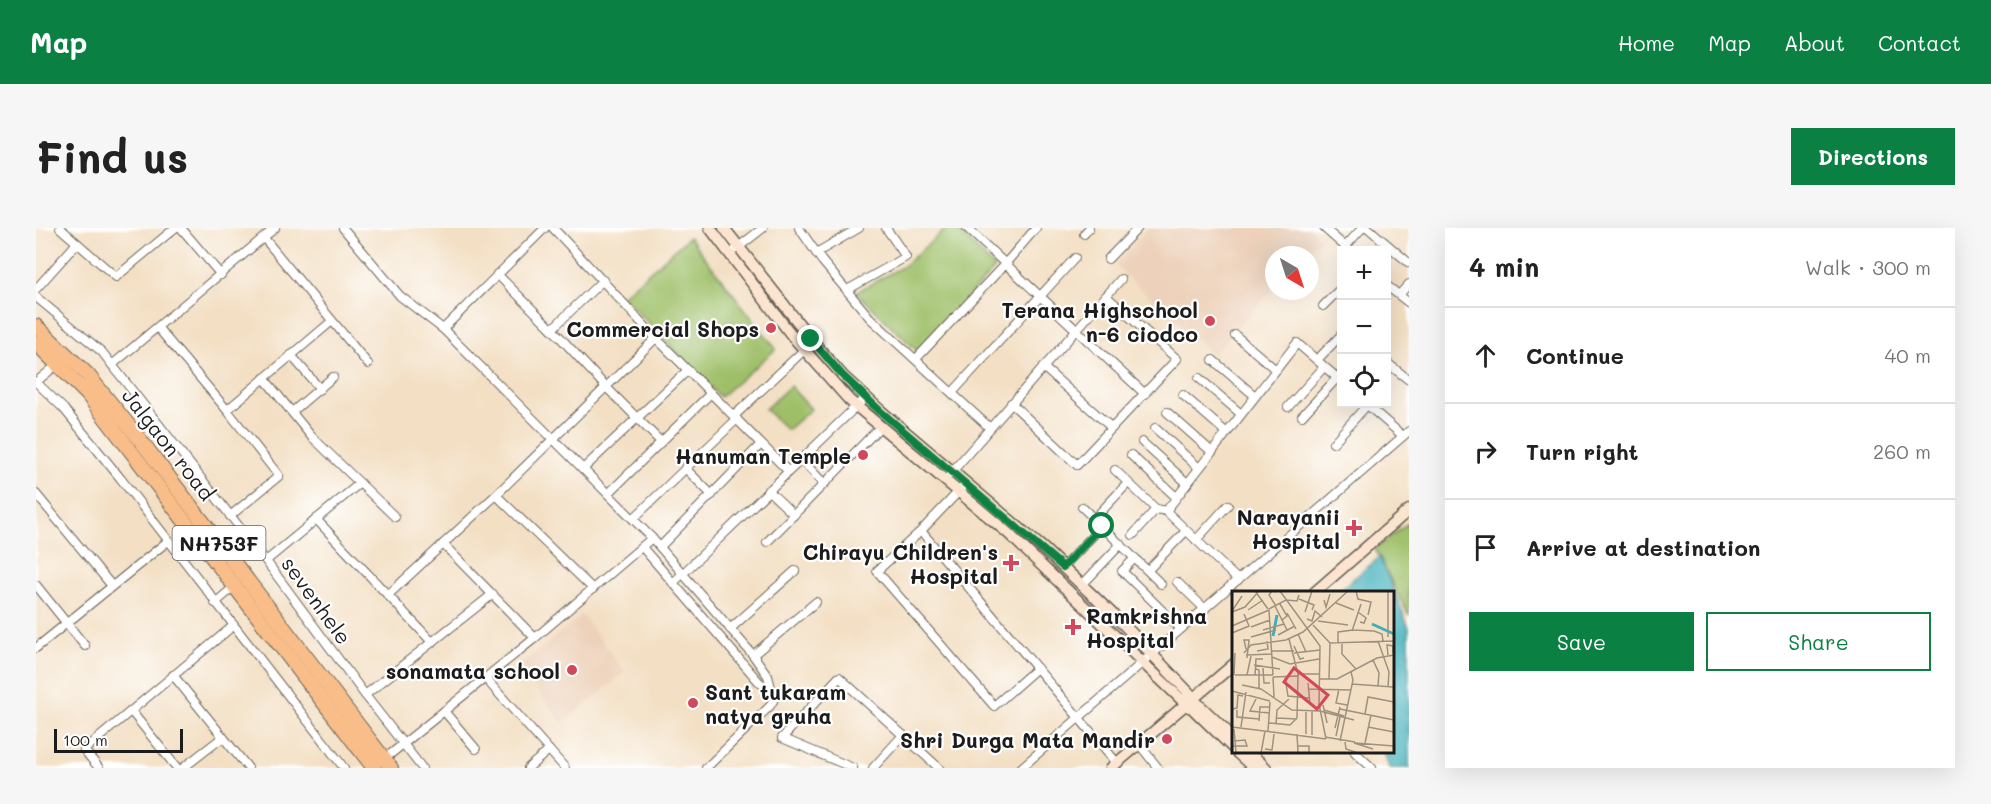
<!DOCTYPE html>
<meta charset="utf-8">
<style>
:root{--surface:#fff;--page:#f6f6f6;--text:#222;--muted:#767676;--line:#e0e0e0;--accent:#0b8043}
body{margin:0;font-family:Mali,sans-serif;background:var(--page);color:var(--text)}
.controls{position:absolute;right:18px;top:18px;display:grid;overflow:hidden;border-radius:0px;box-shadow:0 6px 24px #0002}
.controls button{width:54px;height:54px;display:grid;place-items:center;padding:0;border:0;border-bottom:2px solid var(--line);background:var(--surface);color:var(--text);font:30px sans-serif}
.compass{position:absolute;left:1229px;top:18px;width:54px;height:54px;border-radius:50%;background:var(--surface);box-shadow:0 6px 24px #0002;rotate:141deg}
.scale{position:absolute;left:18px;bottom:15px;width:129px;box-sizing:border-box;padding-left:6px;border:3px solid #1c1c1c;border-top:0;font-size:16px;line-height:21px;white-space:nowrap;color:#1c1c1c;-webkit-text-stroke:4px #fff;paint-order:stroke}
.stop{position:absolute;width:18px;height:18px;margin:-14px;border:4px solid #0b8043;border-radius:50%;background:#fff}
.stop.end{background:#0b8043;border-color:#fff;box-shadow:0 2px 6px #0008}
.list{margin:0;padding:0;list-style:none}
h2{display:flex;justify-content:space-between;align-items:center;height:78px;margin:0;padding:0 24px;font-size:26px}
h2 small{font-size:20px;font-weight:400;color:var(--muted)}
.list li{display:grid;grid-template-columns:39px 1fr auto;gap:18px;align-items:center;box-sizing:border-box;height:96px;padding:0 24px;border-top:2px solid var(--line)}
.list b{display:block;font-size:22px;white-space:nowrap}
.list em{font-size:20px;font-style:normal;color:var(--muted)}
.actions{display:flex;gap:12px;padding:18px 24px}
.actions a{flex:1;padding:14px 0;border:2px solid var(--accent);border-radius:0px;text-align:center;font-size:21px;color:var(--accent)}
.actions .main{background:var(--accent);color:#fff}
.icon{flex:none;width:33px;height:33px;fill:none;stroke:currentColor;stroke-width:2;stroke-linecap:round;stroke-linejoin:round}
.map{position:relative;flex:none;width:1373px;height:540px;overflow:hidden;border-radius:0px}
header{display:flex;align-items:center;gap:36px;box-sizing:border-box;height:84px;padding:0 30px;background:var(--accent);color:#fff}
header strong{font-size:28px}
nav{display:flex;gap:33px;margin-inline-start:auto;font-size:21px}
.intro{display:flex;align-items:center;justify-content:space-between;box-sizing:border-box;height:144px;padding:0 36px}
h1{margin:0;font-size:42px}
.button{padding:15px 27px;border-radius:0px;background:var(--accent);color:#fff;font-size:21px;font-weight:700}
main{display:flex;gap:36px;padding:0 36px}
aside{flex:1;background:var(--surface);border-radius:0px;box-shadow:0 6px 24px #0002}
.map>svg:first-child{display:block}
</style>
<header>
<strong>Map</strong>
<nav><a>Home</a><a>Map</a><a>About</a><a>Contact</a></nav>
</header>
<div class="intro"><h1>Find us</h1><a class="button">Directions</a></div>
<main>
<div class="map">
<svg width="1373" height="540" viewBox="0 0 1373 540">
<rect width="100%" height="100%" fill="#fff"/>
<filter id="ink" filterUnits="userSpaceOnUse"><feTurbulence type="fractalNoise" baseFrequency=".0167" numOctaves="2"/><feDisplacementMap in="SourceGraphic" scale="12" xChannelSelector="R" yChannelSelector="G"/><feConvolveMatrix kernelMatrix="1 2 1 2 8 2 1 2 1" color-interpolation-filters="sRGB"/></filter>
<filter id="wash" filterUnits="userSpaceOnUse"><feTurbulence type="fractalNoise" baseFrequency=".008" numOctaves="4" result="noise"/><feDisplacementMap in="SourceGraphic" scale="24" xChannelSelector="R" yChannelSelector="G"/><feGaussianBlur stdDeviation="1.35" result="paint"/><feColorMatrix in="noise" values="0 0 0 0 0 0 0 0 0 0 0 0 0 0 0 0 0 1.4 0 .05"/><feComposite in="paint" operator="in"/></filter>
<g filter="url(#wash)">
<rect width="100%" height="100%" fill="#f3dfc3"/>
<g fill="#edd1ba">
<path d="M1112,0H1273L1284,10L1268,27H1238V60L1177,127L1079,37Z"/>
<path d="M546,387L589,444L527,495L482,439Z"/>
</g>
<g fill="#9ebf68" stroke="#5d6e42" stroke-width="1.5">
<path d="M911,0H920L959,40L881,123L820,64L866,39Z"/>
<path d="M653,9L740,121L684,169L586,68Z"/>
<path d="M754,158L775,181L751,202L729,181Z"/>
<path d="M1373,294V388L1339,321Z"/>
</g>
<path fill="#3fafb9" stroke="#2e666a" stroke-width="1.5" d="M1344,329L1373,400V540H1353L1348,524H1356V364H1301Z"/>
</g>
<g filter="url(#ink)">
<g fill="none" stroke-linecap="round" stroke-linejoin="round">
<defs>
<g id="street">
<path d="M24,0L80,49L139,0"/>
<path d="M145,0L185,47"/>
<path d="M307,0L364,68L407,101L616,310L717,427L732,448L738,471L734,478L670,540"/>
<path d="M517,0L620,110L752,243"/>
<path d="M763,0L786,33L834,90L954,200"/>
<path d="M931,0L1109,166"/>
<path d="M1288,0L1313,22"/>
<path d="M1332,0L1373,35"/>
<path d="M1048,6L1053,0"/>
<path d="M228,10L332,136"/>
<path d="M1309,19L1326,0"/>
<path d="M700,21L727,0"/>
<path d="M780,25L823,0"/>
<path d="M1072,31L1102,0"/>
<path d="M461,46L522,107L570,159L625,214"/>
<path d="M1350,57L1373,75"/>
<path d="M0,61L41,15"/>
<path d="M811,62L870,29L850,0"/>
<path d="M1363,67L1373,56"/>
<path d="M0,69L66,124L230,333L329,467L386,540"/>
<path d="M1287,78L1306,59"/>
<path d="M122,100L191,182L243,248L194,288"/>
<path d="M407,101L509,0"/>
<path d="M516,101L567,52"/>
<path d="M1199,107L1240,142"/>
<path d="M255,127L284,161"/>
<path d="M880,131L969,36L1000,0"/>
<path d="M1177,132L1219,168"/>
<path d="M1281,132L1306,106"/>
<path d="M1350,134L1373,152"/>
<path d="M76,137L239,0"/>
<path d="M1007,139L1076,200"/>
<path d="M228,150L275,208L359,289"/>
<path d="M1163,150L1205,186"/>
<path d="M0,154L28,181L85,251L308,540"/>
<path d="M0,154L22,136"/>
<path d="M916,165L1039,30"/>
<path d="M1147,167L1191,205"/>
<path d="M975,175L1041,237L1141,131L1070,68"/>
<path d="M1330,176L1367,208"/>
<path d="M1252,179L1288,139"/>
<path d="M191,182L296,93"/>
<path d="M256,184L297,149"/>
<path d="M1131,184L1176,224"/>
<path d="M698,188L768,122"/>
<path d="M1266,188L1301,150"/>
<path d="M1119,200L1163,240"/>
<path d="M1106,214L1151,255"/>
<path d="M1297,215L1331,177"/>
<path d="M1095,227L1140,269"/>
<path d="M765,231L788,256"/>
<path d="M649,240L676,267"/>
<path d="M547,241L652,142"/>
<path d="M1079,242L1120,281L1130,283"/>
<path d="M914,246L1085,51"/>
<path d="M925,261L885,303L841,343L958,478L1001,440"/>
<path d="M732,262L758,287"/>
<path d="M0,266L76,358"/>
<path d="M572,266L675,165"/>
<path d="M460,267L557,361"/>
<path d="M1046,279L1125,356"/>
<path d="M280,291L396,414"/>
<path d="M597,291L701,191"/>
<path d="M1058,291L1092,255"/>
<path d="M885,303L1081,535"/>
<path d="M1097,307L1120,281"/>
<path d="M1160,312L1192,277"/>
<path d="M731,314L845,198"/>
<path d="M407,316L499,410"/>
<path d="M606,319L724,455L736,462"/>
<path d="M624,319L725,216"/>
<path d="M1099,330L1086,343L1145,401"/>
<path d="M230,333L324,255"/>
<path d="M1027,339L1066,298"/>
<path d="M1112,342L1150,303"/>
<path d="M1202,352L1130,283L1261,115L1306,154"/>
<path d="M1141,354L1169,381"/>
<path d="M637,355L830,169"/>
<path d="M0,357L49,418"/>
<path d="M1046,357L1085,316"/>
<path d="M352,367L460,267L620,110"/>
<path d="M179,375L199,358"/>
<path d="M694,401L759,343"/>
<path d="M0,420L132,313"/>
<path d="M717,427L780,374"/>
<path d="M137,447L212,540"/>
<path d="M449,450L529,540"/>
<path d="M329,467L457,366"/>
<path d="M95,483L141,540"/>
<path d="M408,483L440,521"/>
<path d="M1103,516L1122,540"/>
<path d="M1319,524L1336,540"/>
<path d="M346,533L499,410L616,310"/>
<path d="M63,540L48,522L197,398"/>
<path d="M147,540L187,509"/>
<path d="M492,540L513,522"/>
<path d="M817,540L746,510L803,449L903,540"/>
<path d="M837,540L867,507"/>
<path d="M985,540L1373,203"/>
</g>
<g id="secondary">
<path d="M674,0L757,109L813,172L972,305L1149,475"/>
<path d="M688,0L775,111L807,148L845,183L1007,320L1087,396L1158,470L1159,476L1153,479L1149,477L1148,473L1151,469L1155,468"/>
<path d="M1279,364L1373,282"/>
<path d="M1158,470L1198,436"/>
<path d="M1160,474L1198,510"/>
<path d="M1155,479L1198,521"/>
<path d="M1200,524L1218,540"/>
<path d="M1213,524L1230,540"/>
<path d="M1075,540L1149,477"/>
</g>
<g id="highway">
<path d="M0,98L51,146L102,209L355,540"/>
<path d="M0,115L51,166L338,540"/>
</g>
</defs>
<use href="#street" stroke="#676056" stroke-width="10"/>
<use href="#secondary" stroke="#676056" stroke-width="13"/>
<use href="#highway" stroke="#676056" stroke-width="16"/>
<use href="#street" stroke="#fff" stroke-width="8"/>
<use href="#secondary" stroke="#fce5d0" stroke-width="10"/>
<use href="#highway" stroke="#f8bd89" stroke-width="14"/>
</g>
</g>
<g fill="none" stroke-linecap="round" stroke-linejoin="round" filter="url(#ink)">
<path stroke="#0b8043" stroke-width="8" d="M775,111L807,148L844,183L1027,339L1066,298"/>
</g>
<g fill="#d1495b" stroke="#fff" stroke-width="2">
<circle cx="1174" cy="93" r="6"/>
<circle cx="735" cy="100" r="6"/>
<circle cx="827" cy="227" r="6"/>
<path d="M1315 291h6v6h6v6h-6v6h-6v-6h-6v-6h6z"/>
<path d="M972 326h6v6h6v6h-6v6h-6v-6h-6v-6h6z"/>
<path d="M1034 390h6v6h6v6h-6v6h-6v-6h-6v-6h6z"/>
<circle cx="536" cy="442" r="6"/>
<circle cx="657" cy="475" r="6"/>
<circle cx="1131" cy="511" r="6"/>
</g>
<g text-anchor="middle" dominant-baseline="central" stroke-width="4.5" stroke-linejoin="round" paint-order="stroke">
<rect fill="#fff" stroke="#606060" stroke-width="1.5" x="136.5" y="298" width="93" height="34" rx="4.5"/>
<g font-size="20" font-weight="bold" fill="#1c1c1c">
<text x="183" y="315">NH753F</text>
</g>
<g font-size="21" font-weight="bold" fill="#1c1c1c" stroke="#fff" text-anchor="end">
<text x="1162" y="81">Terana Highschool<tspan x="1162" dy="24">n-6 ciodco</tspan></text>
<text x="723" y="100">Commercial Shops</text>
<text x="815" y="227">Hanuman Temple</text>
<text x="1304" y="288">Narayanii<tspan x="1304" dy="24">Hospital</tspan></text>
<text x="962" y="323">Chirayu Children's<tspan x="962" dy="24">Hospital</tspan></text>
<text x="1050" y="387" text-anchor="start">Ramkrishna<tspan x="1050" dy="24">Hospital</tspan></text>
<text x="524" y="442">sonamata school</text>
<text x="669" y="463" text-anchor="start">Sant tukaram<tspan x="669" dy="24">natya gruha</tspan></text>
<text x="1119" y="511">Shri Durga Mata Mandir</text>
</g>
<g font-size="21" fill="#1c1c1c" stroke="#fff">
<text transform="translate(133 216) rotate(52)">Jalgaon road</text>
<text transform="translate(281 372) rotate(54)">sevenhele</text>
</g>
</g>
<g transform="translate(1196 363)">
<rect width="162" height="162" fill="#f3dfc3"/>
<path fill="none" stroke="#3fafb9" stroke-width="3" d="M140,33L162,43M41,45L45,24"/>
<path fill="none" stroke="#9d9180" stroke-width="1.5" d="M23,0L36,18M40,0L37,4L44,15M48,0L88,55L87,113L94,148M124,0L126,8L139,11L136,24M67,8L82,14L80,19M92,9L94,16L98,3M104,12L122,19M48,13L55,25L50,29M43,15L55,39M37,18L54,9L65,10L67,4M16,19L31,9M37,19L41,84M0,20L10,5M0,21L13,16L27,0M73,21L80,0M126,21L134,27L132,32L128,31M55,22L64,38M75,28L80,30L83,20L90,26M86,30L116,34M81,34L98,52L97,88M0,35L37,19M19,36L38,29M31,39L52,33M120,40L129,13M0,42L17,35L12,23M66,43L74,61M46,44L63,35M19,46L44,39M156,46V0M57,48L66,83M146,50L157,81L156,96M98,52L162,50M106,52V41L121,39L142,40L150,43L151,50M110,53V63L124,78M62,55L68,68L72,67M14,58L12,49H17L15,67M25,60L36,58L35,50M40,60H62M12,62L19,54L54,49L71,41L116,0M62,62L88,59M14,64L40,63M156,64L155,54L161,55V62M40,66L58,73L87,68M141,69L147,82L146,95M22,74L48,78M31,77L32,92H38M24,78L27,79V97M2,84L3,62M3,84H41M15,84L19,65M23,84L24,68H31M41,86L67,85M41,86L42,106M53,86L56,105L77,107M87,88H105L145,67L162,64M76,92L78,113M120,93L161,96M10,94L29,98L60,119L88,120L122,129M76,98L119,99M107,98L104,112L115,114M0,100L38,110M25,106L18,120L38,122M91,114L95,132M1,118L5,117L6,104L11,105M108,118L162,129M5,119V126L27,128M92,119L112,125M80,120V144M133,123L136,106L162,111M45,127L65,128M27,130L28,116H38M37,132L58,134L65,127L66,83H87M44,133L45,119L57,108M0,136L94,148M9,136L14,101M136,136L162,141M103,137L108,116M2,138L4,162M36,140L38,111M65,143L66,162M74,143V121M104,145L108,126M93,146L123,151M108,150L121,89L119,81M113,151L114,158L126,162M122,152L141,158M123,152L162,155M133,152L139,124M0,155H15L13,149L2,150M65,155H77V162M33,158L40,159L42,143M29,162L33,140"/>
<path fill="#d1495b" fill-opacity="0.15" stroke="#d1495b" stroke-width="3" d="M62,77L96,104L85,118L52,91Z"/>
<rect width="162" height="162" fill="none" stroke="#1c1c1c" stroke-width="3"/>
</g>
</svg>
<div class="controls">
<button>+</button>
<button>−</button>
<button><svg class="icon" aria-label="locate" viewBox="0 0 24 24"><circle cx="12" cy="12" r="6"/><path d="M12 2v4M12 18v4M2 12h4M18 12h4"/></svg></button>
</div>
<svg class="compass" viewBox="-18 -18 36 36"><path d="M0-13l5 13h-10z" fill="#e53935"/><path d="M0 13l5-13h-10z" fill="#767676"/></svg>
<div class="scale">100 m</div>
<div class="stop" style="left:1066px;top:298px"></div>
<div class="stop end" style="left:775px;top:111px"></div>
</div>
<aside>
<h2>4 min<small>Walk · 300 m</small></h2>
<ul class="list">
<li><svg class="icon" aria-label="ahead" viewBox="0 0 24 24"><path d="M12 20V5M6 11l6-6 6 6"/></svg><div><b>Continue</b></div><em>40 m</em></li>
<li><svg class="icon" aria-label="right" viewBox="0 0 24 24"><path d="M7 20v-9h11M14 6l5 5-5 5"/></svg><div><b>Turn right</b></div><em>260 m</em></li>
<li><svg class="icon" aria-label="arrive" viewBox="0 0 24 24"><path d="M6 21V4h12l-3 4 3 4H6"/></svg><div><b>Arrive at destination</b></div></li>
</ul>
<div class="actions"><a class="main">Save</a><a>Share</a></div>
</aside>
</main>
